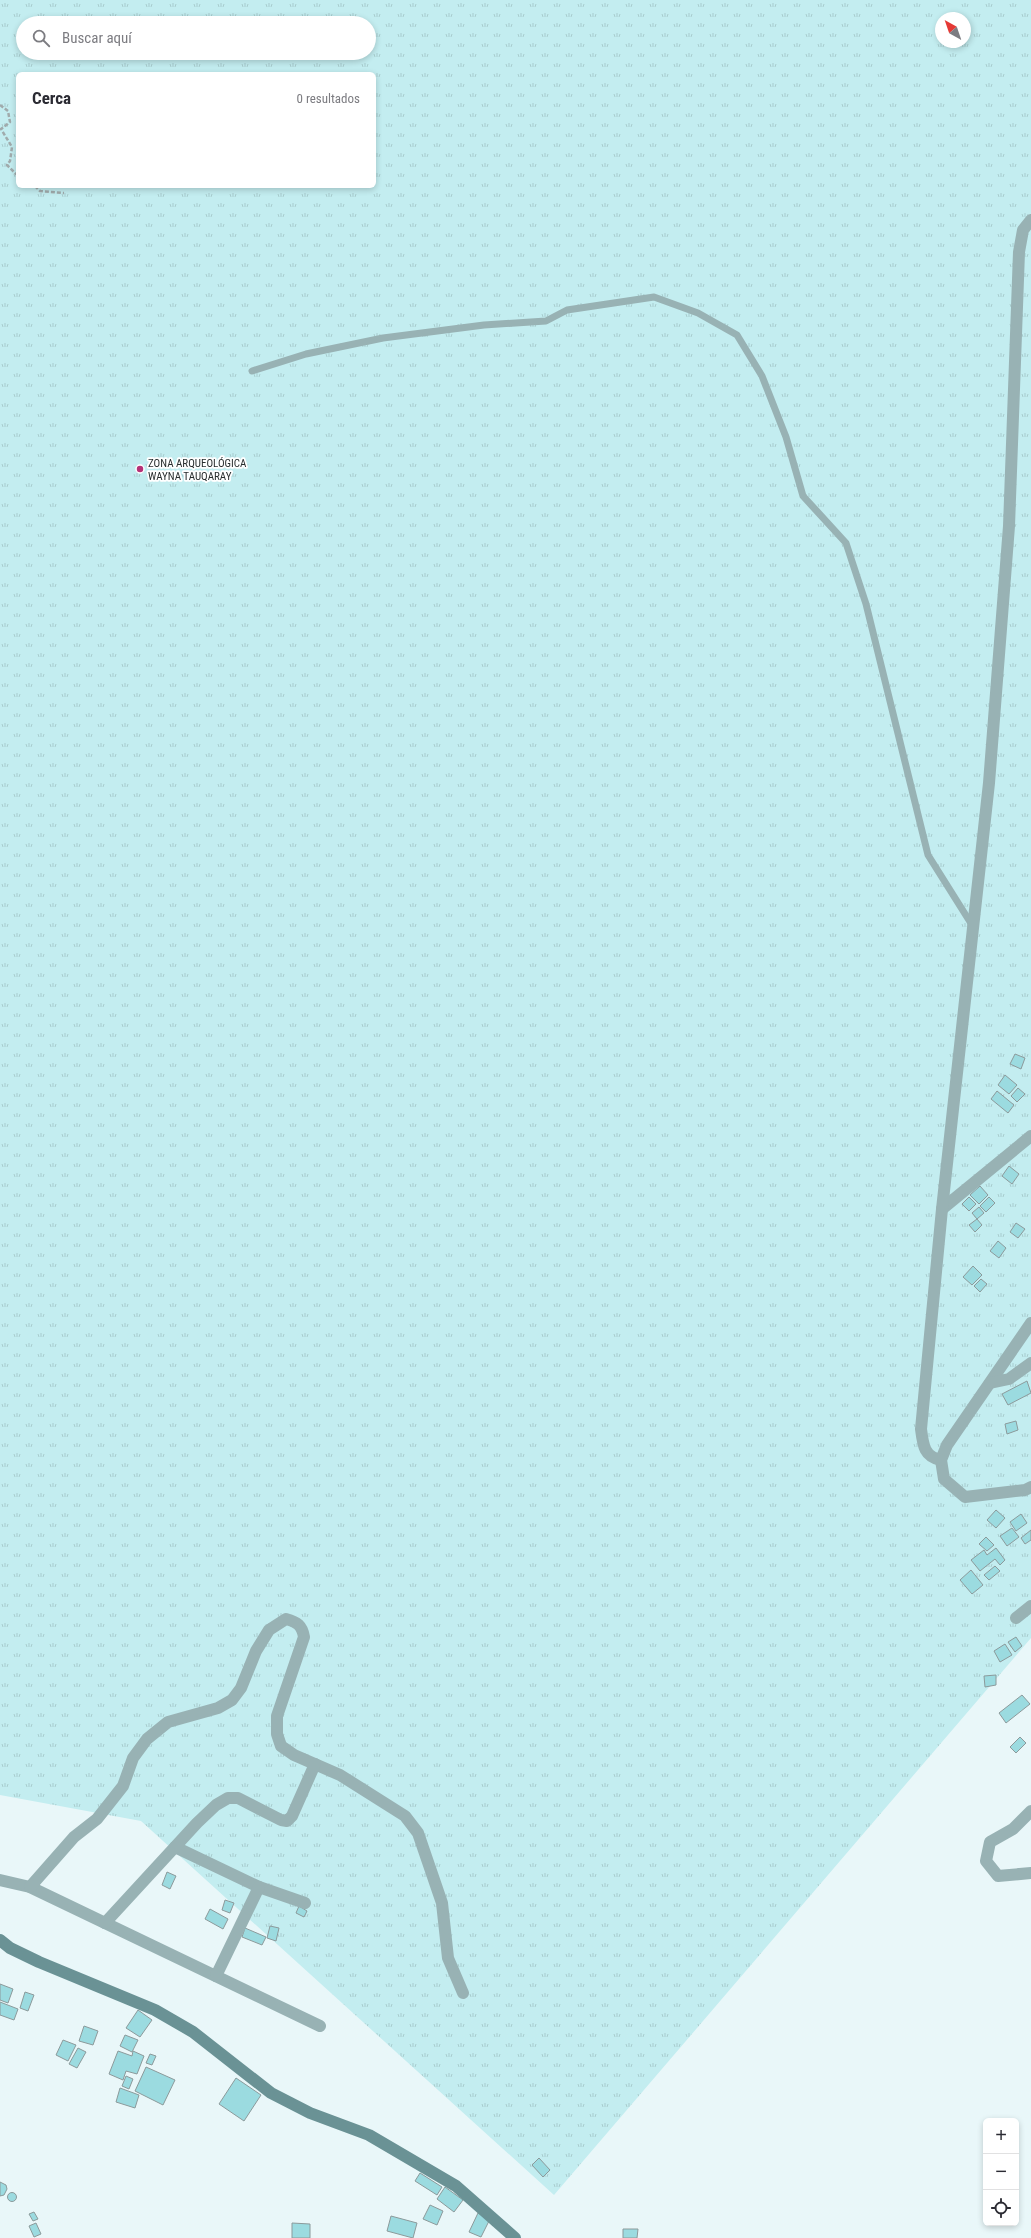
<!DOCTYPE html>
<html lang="es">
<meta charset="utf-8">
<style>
:root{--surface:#fff;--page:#f7f7f7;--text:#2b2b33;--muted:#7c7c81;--line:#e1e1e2}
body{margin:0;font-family:"Roboto Condensed",sans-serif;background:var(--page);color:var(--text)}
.controls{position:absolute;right:12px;bottom:12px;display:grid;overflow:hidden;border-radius:6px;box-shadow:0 2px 6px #0003}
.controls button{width:36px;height:36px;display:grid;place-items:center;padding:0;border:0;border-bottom:1px solid var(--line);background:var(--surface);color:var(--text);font:20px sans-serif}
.compass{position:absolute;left:935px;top:12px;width:36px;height:36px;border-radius:50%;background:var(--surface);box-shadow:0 2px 6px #0003;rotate:320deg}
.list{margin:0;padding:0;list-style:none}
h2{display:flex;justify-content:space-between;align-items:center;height:52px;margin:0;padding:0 16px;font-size:17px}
h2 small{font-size:13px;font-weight:400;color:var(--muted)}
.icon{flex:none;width:22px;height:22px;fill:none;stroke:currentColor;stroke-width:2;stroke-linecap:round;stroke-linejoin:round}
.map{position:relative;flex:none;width:1031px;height:2238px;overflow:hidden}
.search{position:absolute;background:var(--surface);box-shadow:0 2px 6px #0003;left:16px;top:16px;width:360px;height:44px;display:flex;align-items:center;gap:10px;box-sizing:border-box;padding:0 14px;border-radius:22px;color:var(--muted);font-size:15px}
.panel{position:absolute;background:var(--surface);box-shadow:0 2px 6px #0003;left:16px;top:72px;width:360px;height:116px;border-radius:6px}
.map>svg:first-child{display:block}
</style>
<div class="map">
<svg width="1031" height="2238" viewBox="0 0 1031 2238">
<defs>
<pattern id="grass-tufts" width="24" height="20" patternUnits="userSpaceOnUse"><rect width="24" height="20" fill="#c3edf0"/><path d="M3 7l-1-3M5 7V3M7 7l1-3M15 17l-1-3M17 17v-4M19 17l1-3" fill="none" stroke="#a8ccce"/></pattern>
</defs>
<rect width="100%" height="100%" fill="#e9f7f9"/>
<path fill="url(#grass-tufts)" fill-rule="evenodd" d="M0,0H1031V1638L554,2195L141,1821L0,1795ZM941,18H965V42H941ZM23,23H369V53H23ZM18,74H374V186H18Z"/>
<g fill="#9bdbe0" stroke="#8c9a9b">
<path d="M1015,1054L1025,1058L1021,1069L1010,1064Z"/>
<path d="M1005,1075L1017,1085L1009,1094L998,1085Z"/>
<path d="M1018,1088L1025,1094L1017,1102L1011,1096Z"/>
<path d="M997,1091L1014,1105L1008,1113L991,1099Z"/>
<path d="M1009,1166L1019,1174L1012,1184L1002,1176Z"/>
<path d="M980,1186L988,1195L979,1204L970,1195Z"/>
<path d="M969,1197L976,1204L969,1211L962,1204Z"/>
<path d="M989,1197L995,1203L986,1212L980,1206Z"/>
<path d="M979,1207L984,1213L977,1219L972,1213Z"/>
<path d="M977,1219L982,1225L975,1232L969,1225Z"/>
<path d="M1016,1223L1025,1229L1018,1238L1010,1232Z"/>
<path d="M998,1241L1006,1248L999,1258L990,1251Z"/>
<path d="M973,1266L982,1275L972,1285L963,1277Z"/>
<path d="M981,1279L987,1284L980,1292L974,1286Z"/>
<path d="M1027,1381L1031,1393L1008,1405L1002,1394Z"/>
<path d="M1016,1421L1018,1430L1007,1434L1005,1424Z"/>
<path d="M996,1510L1005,1518L996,1528L987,1520Z"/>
<path d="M1021,1514L1027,1523L1016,1531L1010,1522Z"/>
<path d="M1012,1528L1019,1537L1007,1546L1000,1536Z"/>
<path d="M1031,1530V1540L1025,1544L1021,1538Z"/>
<path d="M986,1537L994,1545L987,1551L979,1544Z"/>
<path d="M996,1548L1005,1560L1000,1565L995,1559L980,1571L971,1560L984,1550L987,1555Z"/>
<path d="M995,1566L1000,1571L989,1580L984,1575Z"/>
<path d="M971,1570L983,1585L972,1594L960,1580Z"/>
<path d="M1016,1637L1022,1646L1015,1652L1008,1642Z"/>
<path d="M1005,1644L1012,1655L1000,1662L994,1651Z"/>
<path d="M996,1675V1685L985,1687L984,1676Z"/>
<path d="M1022,1695L1030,1704L1006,1723L999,1713Z"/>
<path d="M1020,1737L1026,1743L1016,1753L1010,1747Z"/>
<path d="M167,1872L176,1876L170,1889L162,1885Z"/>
<path d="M225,1900L234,1903L230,1913L222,1910Z"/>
<path d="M299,1906L307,1911L304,1917L296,1913Z"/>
<path d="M210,1909L228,1919L223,1929L205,1919Z"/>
<path d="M270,1926L279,1928L276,1941L267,1938Z"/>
<path d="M245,1928L266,1937L262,1945L242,1937Z"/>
<path d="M0,1984L13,1989L8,2003L0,2000Z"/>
<path d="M25,1992L34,1995L28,2011L20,2008Z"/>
<path d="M0,2002L18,2009L14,2020L0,2015Z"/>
<path d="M138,2010L152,2020L140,2037L126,2028Z"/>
<path d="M84,2026L98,2031L93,2045L79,2041Z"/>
<path d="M125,2035L138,2040L132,2052L120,2046Z"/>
<path d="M63,2040L76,2045L68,2061L56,2055Z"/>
<path d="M78,2048L86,2052L77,2068L69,2064Z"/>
<path d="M118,2051L132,2056L133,2051L144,2056L137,2074L126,2071L123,2080L109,2074Z"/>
<path d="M150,2054L156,2056L152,2065L146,2063Z"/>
<path d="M146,2067L175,2080L163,2105L135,2091Z"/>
<path d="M126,2076L133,2079L129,2089L122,2086Z"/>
<path d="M236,2078L261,2095L244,2121L219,2104Z"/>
<path d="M120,2088L139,2095L135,2108L116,2102Z"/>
<path d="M539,2158L550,2170L543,2177L532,2165Z"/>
<path d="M420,2173L442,2187L437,2195L415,2181Z"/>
<path d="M0,2182L6,2185L7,2189L4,2195L0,2196Z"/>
<path d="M445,2187L463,2200L454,2212L437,2199Z"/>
<circle cx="12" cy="2197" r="4.5"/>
<path d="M430,2205L443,2211L437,2225L423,2219Z"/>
<path d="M34,2212L38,2219L33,2221L29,2214Z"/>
<path d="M478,2213L490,2219L481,2237L469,2232Z"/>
<path d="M391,2216L417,2223L413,2238L387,2231Z"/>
<path d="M36,2223L41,2234L34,2237L29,2226Z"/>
<path d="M292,2223L310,2224V2238H292Z"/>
<path d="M623,2229H638L637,2238H623Z"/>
</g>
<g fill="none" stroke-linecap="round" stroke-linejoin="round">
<g stroke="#a0abac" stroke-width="2.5" stroke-dasharray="4 2" stroke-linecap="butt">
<path d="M0,105L8,111L10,122L1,129L12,147L10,161L7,165L18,176"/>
<path d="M35,186L40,191L64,193"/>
</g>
<path stroke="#98b2b4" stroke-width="7" d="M252,371L306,354L383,338L484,325L546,321L567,310L654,297L698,313L737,335L762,376L786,437L803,496L846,543L866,604L928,855L972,925"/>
<g stroke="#98b2b4" stroke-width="12">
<path d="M942,1209L1031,1136"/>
<path d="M1031,1323L947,1445L941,1460L944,1479L965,1497L1025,1490L1031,1487"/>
<path d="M990,1383L1009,1379L1031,1363"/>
<path d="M941,1460C924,1457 923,1445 921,1429L942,1209L989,783L1009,526L1019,252L1023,230L1031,220"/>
<path d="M1016,1618L1031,1606"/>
<path d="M1031,1811L1013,1829L990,1842L986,1861L998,1876L1031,1873"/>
<path d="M175,1847L259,1887L305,1903"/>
<path d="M0,1880L30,1887L320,2026"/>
<path d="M30,1887L74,1837L97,1819L123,1786L133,1758L147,1739L168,1722L218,1708L232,1700L241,1688L256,1651L269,1630L286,1619C297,1622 302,1625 304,1637L277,1716V1734L281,1746L294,1755L340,1775L405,1816L418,1833L442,1903L448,1958L463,1993"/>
<path d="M105,1923L197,1823L216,1805L228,1798H238L281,1820L287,1821L292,1816L315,1764"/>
<path d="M216,1976L259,1887"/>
</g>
<path stroke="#6a9295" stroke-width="12" d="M0,1940L10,1948L39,1962L155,2010L193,2032L271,2093L310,2113L369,2135L456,2186L515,2238"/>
</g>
<circle fill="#b53177" stroke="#fff" stroke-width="1.5" cx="140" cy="469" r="4"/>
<g text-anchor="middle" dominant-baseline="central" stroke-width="3.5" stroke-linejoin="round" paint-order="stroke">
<g font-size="11" fill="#282d2e" stroke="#fff" text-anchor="start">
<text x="148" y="463">ZONA ARQUEOLÓGICA<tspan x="148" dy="13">WAYNA TAUQARAY</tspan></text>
</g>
</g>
</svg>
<div class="controls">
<button>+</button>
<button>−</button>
<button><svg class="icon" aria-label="locate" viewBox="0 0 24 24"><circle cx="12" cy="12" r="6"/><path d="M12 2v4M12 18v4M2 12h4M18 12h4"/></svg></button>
</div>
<svg class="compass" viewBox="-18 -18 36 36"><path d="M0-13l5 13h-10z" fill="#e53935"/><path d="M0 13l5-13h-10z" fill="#7c7c81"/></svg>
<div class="search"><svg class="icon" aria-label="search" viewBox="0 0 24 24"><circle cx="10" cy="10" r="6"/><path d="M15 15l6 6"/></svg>Buscar aquí</div>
<section class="panel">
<h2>Cerca<small>0 resultados</small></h2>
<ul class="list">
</ul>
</section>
</div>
